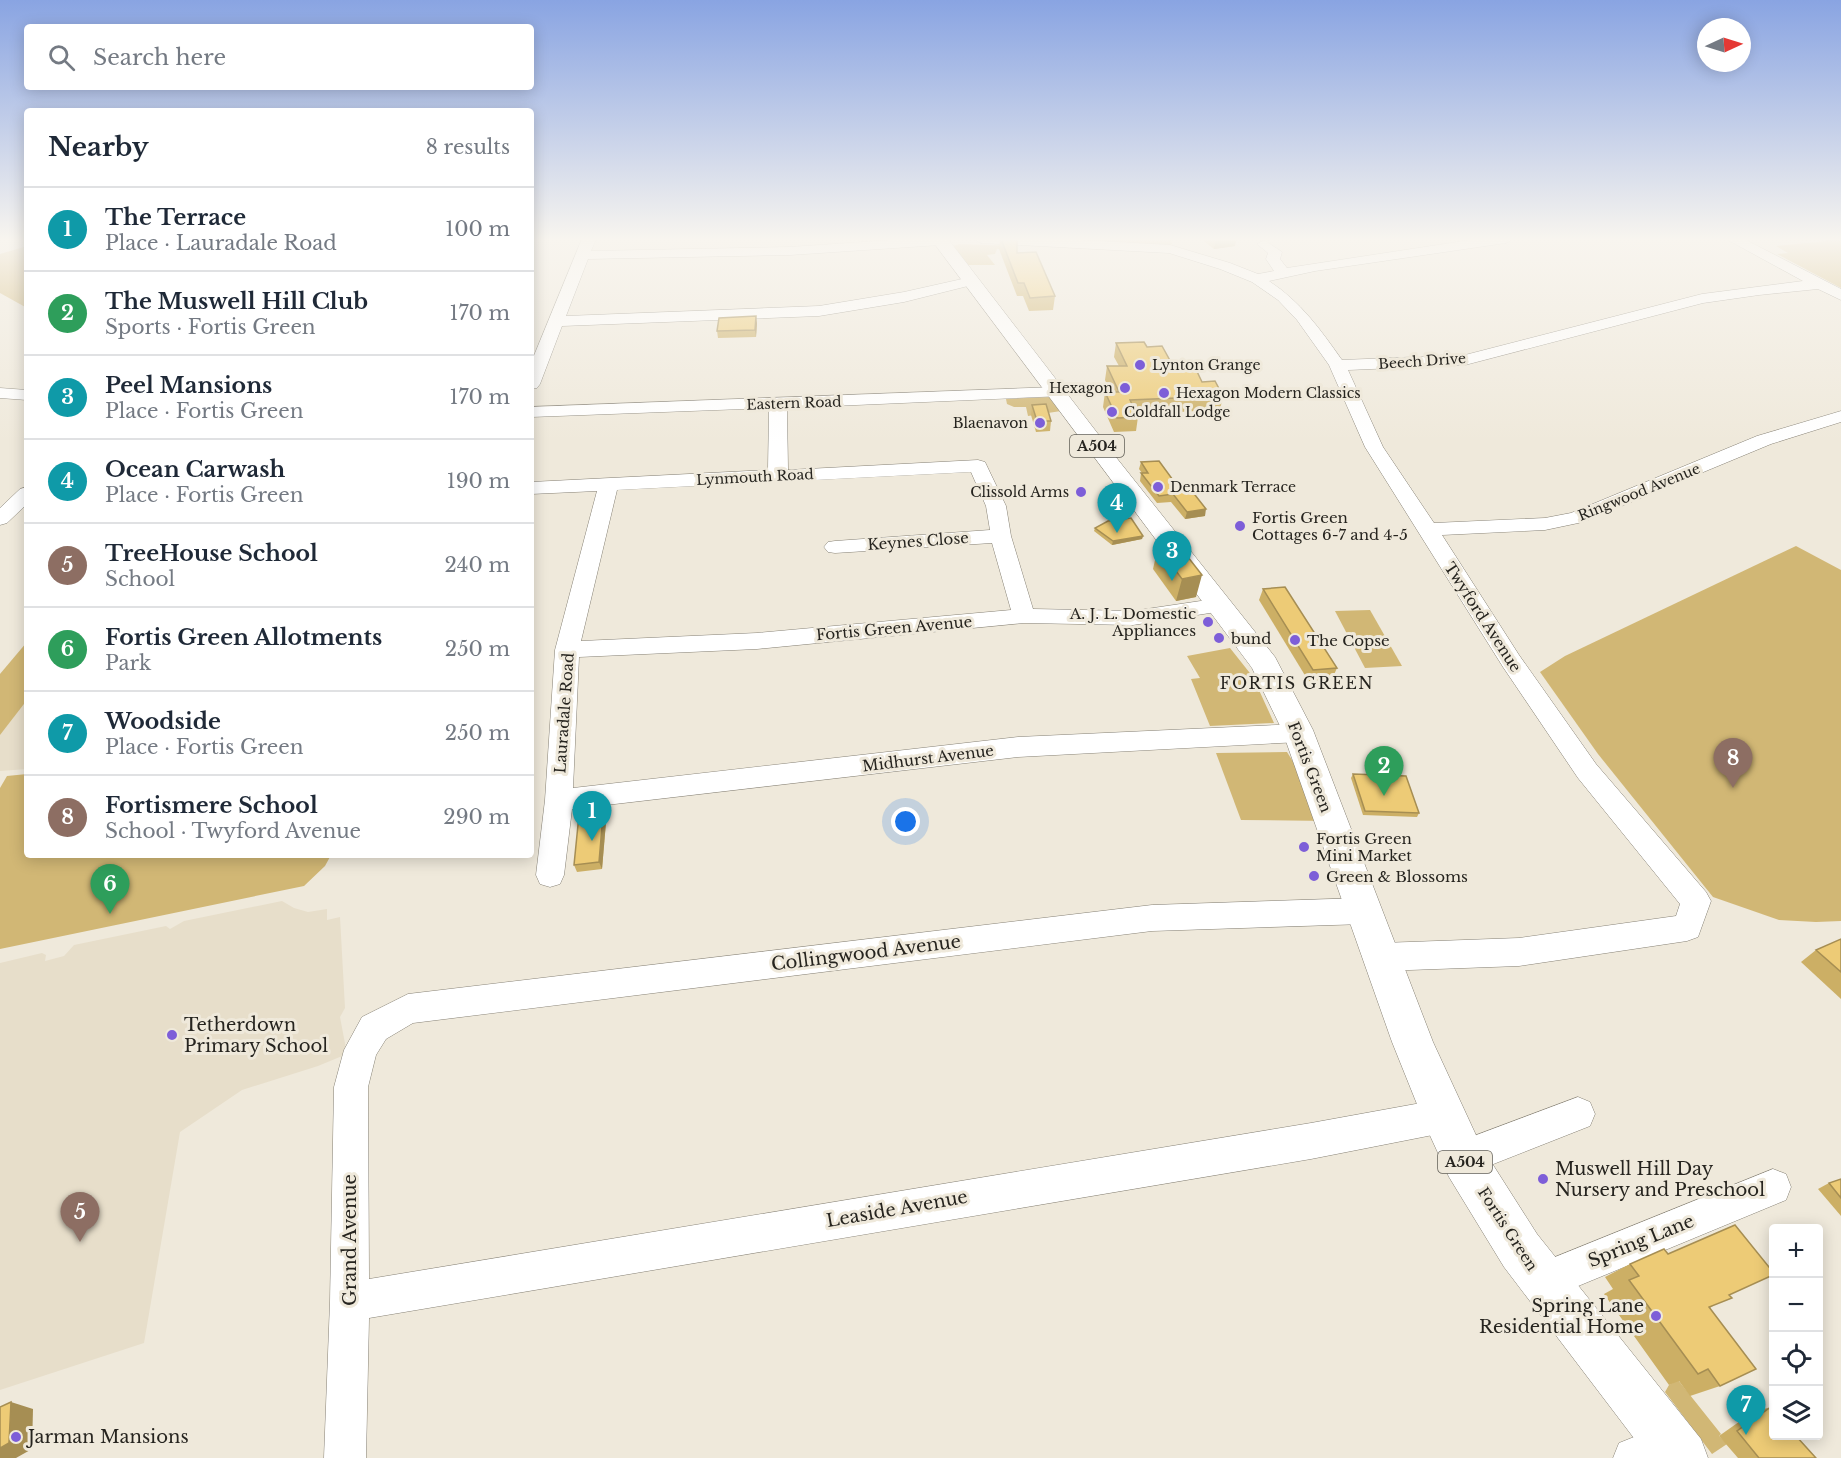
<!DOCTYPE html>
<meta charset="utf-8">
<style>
:root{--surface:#fff;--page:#f2f2f3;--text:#1f2937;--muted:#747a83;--line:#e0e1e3;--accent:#2563eb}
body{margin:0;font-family:"Libre Baskerville",serif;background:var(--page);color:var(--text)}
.controls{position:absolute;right:18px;bottom:18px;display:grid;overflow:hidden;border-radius:6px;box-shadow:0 3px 15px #0003}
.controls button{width:54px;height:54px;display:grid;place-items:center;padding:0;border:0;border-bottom:2px solid var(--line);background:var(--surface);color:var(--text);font:30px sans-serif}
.compass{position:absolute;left:1697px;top:18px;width:54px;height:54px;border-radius:50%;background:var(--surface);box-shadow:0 3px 15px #0003;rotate:86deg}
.you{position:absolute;left:906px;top:822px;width:21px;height:21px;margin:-15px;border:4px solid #fff;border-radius:50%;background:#1a73e8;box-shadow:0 0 0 9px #1a73e833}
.badge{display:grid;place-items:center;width:39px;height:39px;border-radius:50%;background:var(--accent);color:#fff;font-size:20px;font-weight:700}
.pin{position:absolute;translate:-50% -50px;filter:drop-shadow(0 2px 3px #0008)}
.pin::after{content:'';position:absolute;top:32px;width:21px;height:18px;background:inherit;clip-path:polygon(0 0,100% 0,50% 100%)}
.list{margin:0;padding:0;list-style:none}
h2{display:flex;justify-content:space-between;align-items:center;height:78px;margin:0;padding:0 24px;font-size:26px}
h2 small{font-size:20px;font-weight:400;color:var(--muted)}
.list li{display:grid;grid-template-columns:39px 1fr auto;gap:18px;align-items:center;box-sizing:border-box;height:84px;padding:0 24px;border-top:2px solid var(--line)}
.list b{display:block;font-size:22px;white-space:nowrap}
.list p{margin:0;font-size:20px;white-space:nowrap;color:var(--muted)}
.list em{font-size:20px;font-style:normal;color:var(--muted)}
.icon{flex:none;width:33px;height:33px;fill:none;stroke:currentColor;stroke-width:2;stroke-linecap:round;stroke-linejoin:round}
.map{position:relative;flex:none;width:1841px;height:1458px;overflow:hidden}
.search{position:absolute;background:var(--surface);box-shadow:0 3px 15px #0003;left:24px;top:24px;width:510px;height:66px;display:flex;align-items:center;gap:15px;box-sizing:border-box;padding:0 21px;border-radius:6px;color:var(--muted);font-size:22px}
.panel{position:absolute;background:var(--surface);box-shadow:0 3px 15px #0003;left:24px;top:108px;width:510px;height:750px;border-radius:6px}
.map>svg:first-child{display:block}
</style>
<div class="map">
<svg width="1841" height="1458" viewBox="0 0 1841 1458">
<rect width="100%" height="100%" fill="#efe9db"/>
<g fill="#e7deca">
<path d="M27,642V769L0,771V674Z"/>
<path d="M282,901L294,908L308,912L327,909V920L340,917L345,1008L340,1017L347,1054L318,1066L242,1090L180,1132L144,1343L0,1390V963L42,953L46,955L45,961L64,956L74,945L166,926L170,929L184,921Z"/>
</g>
<g fill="#d1b775">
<path d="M978,239H1171L1172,244L1162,248Z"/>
<path d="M1825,239H1841V288L1777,254L1788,253L1776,246L1827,241Z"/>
<path d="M959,244L1016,246V250L997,249L995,254L987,255L995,265H968L953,246Z"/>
<path d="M27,246V308L0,293V254Z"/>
<path d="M1051,397L1061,411L1028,416L1026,407H1014L1007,404L1006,399Z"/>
<path d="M1796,546L1841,570V921L1816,922L1779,920L1713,897L1598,754L1540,672L1565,656Z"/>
<path d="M1370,610L1402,666L1365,668L1335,611Z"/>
<path d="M27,642V700L0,735V674Z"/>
<path d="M1230,648L1253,677L1274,723L1210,726L1191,679L1200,678L1187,656Z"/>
<path d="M1287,752L1330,821L1241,820L1216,753Z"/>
<path d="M27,774V855H331L325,866L304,886L0,949V788L7,776Z"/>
<path d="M1678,1380L1721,1434L1719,1436L1727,1444L1712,1454L1665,1392L1669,1385Z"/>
</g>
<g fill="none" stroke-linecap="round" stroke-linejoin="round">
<defs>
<g id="minor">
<path d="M582,239H596L591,251L790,247L906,239H946L947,241L940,245L790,255L588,259L566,316L819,306L904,292L971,277L978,281L976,284L904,302L819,316L562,326L540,384L537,388L531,389V363Z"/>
<path d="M974,239H1062L1170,245L1230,263L1258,274L1274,271L1266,259L1268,253L1257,244L1264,240L1282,252L1280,259L1287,268L1477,239H1513L1506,243L1315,271L1269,281C1301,302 1320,329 1342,360L1465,355L1702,294L1803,281L1726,239H1744L1841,289V300L1818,289L1759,295L1703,303L1465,365L1348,370L1383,447L1434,523L1545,518L1571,513L1757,436L1841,411V422L1771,444L1583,522L1545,530L1442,535L1519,655L1596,764L1706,892L1711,901L1698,937L1687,941L1519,966L1382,971L1371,967L1367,957L1371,947L1382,943L1519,938L1676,916L1680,904L1578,778L1503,667L1365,447L1329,365L1297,320L1278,300L1252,282L1220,269L1169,253L981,243Z"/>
<path d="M1056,387L1062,388L1065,392L1062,396L787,408L788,470L978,460L985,462L1006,506L1011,536L1033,609L1133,611L1221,598L1229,600L1232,605L1229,610L1133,625L1024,623L757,649L579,657L573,788L1018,737L1299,724L1308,726L1312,733L1308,740L1299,742L1018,757L572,809L564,875L560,884L550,887L540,884L536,875L545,800L555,650L597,491L531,494V482L768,470L769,408L531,417V407ZM971,472L986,506L990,530L835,541L828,542L824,547L828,552L835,553L992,543L1011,610L757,633L581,641L617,490Z"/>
<path d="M0,388L27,390V400L0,398Z"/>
<path d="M27,487V504L7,523L0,525V508L20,489Z"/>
<path d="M1364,898L1375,902L1379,911L1375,920L1364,924L1152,931L413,1023L386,1039L376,1055L368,1087L369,1279L1311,1123L1443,1099L1455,1104L1460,1116L1455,1128L1443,1133L1311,1159L369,1318L366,1458H324L330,1302L334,1087L344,1050L362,1017L408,994L1152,905Z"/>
<path d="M1578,1097L1590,1102L1595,1114L1590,1126L1463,1176L1450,1171L1445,1158L1450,1145Z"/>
<path d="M1773,1169L1786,1174L1791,1187L1786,1200L1542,1301L1528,1296L1523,1282L1528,1268Z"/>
<path d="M1675,1429L1690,1435L1696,1450L1693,1458H1613L1619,1443L1634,1437Z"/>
</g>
<path id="major" d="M931,239H948L1115,456L1275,657L1313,730L1433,1042L1481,1146L1537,1234L1701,1439L1708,1458H1649L1504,1267L1449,1177L1427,1129L1392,1042L1282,730L1252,668Z"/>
</defs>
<use href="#minor" stroke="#868175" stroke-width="1"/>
<use href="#major" stroke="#868175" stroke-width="1"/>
<use href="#minor" fill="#fff" fill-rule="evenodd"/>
<use href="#major" fill="#fff" fill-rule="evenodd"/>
</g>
<g fill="#ccaf65">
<path d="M1000,239H1017V253L1055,296L1053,310L1029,311L1023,296H1017L999,249Z"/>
<path d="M1201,239H1236L1235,246L1214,249Z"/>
<path d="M757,323L756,337L718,338L717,331Z"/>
<path d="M1116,343L1147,347L1202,382L1223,396L1220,410L1137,414L1138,417L1136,431L1114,432L1103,407L1105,392H1110L1105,380L1107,366H1119L1114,357Z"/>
<path d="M1032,405L1051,421L1050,431L1036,432L1031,415Z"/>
<path d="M1141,462L1178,487L1205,516L1185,519L1171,502L1157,503L1140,481L1141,473H1142L1139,469Z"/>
<path d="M1095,528L1143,536L1142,539L1112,545L1094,531Z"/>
<path d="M1158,547L1196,597L1176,601L1153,569Z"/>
<path d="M1263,589L1337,668L1332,679L1309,682L1259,600Z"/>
<path d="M1353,774L1419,813L1417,817L1363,815L1351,778Z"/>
<path d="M607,810L602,869L577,872L574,865Z"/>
<path d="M1841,939V999L1801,962L1816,950Z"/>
<path d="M1841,1179V1216L1818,1189L1829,1183Z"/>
<path d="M1668,1254L1729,1295L1710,1308L1720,1386L1690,1396L1679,1381L1669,1385L1604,1294L1613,1289L1605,1277L1630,1264Z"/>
<path d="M1771,1407L1816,1458H1738L1719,1436L1753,1412Z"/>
</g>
<g fill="#a68e53">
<path d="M1216,239H1236L1235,246L1214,249Z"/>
<path d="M756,316L757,323L756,337L755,330Z"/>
<path d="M1206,509L1205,516L1185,519L1187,512Z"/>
<path d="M1143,536L1142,539L1112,545L1113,541Z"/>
<path d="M1202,575L1196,597L1176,601L1182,579Z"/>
<path d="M604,803L607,810L602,869L599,862Z"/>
<path d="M11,1402L33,1409L32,1449L16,1458H0V1448Z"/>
</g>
<g fill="#edcb76" stroke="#a68e53" stroke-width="1.5">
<path d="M1001,239H1017V253L1036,252L1055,296L1030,298L1024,283H1018Z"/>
<path d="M756,316L755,330L717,331L719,318Z"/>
<path d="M1144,342L1147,347L1162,346L1172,364L1193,363L1202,382L1215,381L1223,396L1130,400L1138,417L1117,418L1105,392H1119L1107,366H1127L1116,343Z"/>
<path d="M1046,404L1051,421H1037L1032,405Z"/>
<path d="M1159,461L1178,487L1188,486L1206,509L1187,512L1173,494L1159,496L1141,473H1148L1141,462Z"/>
<path d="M1131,518L1143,536L1113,541L1095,528L1108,521Z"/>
<path d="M1177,543L1202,575L1182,579L1158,547Z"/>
<path d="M1285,587L1337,668L1313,670L1263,589Z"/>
<path d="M1353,774L1406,776L1419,813L1365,811Z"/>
<path d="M604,803L599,862L574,865L580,805Z"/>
<path d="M1841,939V972L1816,950Z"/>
<path d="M1841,1179V1198L1829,1183Z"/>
<path d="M1735,1225L1773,1272V1275L1729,1295L1732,1298L1709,1307L1756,1369L1720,1386L1708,1369L1698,1374L1629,1280L1639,1276L1630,1264L1664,1249L1668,1254Z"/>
<path d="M11,1402L9,1443L0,1448V1407Z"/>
<path d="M1771,1407L1773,1410V1436H1796L1816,1458H1759L1737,1431Z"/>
</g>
<linearGradient id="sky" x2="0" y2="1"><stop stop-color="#89a4e2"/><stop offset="0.54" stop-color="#f8f5ef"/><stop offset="1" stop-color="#f8f5ef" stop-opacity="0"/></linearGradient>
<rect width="1841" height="443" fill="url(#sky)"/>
<g fill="#7d5ed8" stroke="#efe9db" stroke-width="2">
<circle cx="1140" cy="365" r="6"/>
<circle cx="1125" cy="388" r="6"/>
<circle cx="1164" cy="393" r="6"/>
<circle cx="1112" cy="412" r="6"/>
<circle cx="1040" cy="423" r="6"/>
<circle cx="1158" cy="487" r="6"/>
<circle cx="1081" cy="492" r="6"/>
<circle cx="1240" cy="526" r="6"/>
<circle cx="1208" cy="622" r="6"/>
<circle cx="1219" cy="638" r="6"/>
<circle cx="1295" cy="640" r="6"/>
<circle cx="1304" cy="847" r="6"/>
<circle cx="1314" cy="876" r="6"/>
<circle cx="172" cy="1035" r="6"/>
<circle cx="1543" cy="1179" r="6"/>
<circle cx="1656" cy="1316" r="6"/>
<circle cx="16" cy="1437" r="6"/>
</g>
<g text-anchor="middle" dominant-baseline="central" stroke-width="6" stroke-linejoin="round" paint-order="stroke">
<g font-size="14" fill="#26241f" stroke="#efe9db">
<text transform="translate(1422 361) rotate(-4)">Beech Drive</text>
<text transform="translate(794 403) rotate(-2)">Eastern Road</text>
<text transform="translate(755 477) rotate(-3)">Lynmouth Road</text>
<text transform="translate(1639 492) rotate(-22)">Ringwood Avenue</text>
</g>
<g font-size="14" fill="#26241f" stroke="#efe9db" text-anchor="start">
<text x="1152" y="365">Lynton Grange</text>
<text x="1113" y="388" text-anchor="end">Hexagon</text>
<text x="1176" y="393">Hexagon Modern Classics</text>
<text x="1124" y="412">Coldfall Lodge</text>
<text x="1028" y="423" text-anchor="end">Blaenavon</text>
<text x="1170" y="487">Denmark Terrace</text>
<text x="1069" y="492" text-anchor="end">Clissold Arms</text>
</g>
<g fill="#efe9db" stroke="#625f57" stroke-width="1.5">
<rect x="1070" y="435" width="54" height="22" rx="4.5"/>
<rect x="1438" y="1151" width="54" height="22" rx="4.5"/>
</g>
<g font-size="14" font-weight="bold" fill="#26241f">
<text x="1097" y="446">A504</text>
<text x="1465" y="1162">A504</text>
</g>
<g font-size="15" fill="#26241f" stroke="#efe9db" text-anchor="start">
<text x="1252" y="517">Fortis Green<tspan x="1252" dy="17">Cottages 6-7 and 4-5</tspan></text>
<text x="1196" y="613" text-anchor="end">A. J. L. Domestic<tspan x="1196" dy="17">Appliances</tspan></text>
<text x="1231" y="638">bund</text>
<text x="1307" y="640">The Copse</text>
<text x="1316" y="838">Fortis Green<tspan x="1316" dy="17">Mini Market</tspan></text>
<text x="1326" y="876">Green &amp; Blossoms</text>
</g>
<g font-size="15" fill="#26241f" stroke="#efe9db">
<text transform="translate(918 541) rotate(-4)">Keynes Close</text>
<text transform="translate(1483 617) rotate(57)">Twyford Avenue</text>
<text transform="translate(894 628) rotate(-5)">Fortis Green Avenue</text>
<text transform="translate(564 713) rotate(-86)">Lauradale Road</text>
<text transform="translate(928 758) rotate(-7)">Midhurst Avenue</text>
<text transform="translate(1310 767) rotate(69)">Fortis Green</text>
<text transform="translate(1508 1229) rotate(57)">Fortis Green</text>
</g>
<g font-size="16" letter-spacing="1.5" fill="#26241f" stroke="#efe9db">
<text x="1297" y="683">FORTIS GREEN</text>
</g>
<g font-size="18" fill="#26241f" stroke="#efe9db">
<text transform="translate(866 953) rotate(-7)">Collingwood Avenue</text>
<text transform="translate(897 1209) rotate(-10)">Leaside Avenue</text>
<text transform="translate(350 1240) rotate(-90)">Grand Avenue</text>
<text transform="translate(1641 1241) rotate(-22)">Spring Lane</text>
</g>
<g font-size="18" fill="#26241f" stroke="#efe9db" text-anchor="start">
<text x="184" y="1025">Tetherdown<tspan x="184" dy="21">Primary School</tspan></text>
<text x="1555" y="1169">Muswell Hill Day<tspan x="1555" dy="21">Nursery and Preschool</tspan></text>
<text x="1644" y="1306" text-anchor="end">Spring Lane<tspan x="1644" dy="21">Residential Home</tspan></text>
<text x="28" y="1437">Jarman Mansions</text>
</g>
</g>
</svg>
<div class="controls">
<button>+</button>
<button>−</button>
<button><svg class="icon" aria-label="locate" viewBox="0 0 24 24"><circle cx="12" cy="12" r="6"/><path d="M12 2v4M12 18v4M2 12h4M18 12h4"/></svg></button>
<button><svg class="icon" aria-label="layers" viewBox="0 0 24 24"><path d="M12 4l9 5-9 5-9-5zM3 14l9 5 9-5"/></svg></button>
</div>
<svg class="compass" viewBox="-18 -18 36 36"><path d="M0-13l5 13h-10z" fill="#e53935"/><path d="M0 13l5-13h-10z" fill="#747a83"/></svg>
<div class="you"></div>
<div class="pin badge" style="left:592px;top:841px;background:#0f9aa8">1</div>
<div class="pin badge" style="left:1384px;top:796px;background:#2e9e5b">2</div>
<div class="pin badge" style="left:1172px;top:581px;background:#0f9aa8">3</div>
<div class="pin badge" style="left:1117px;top:533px;background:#0f9aa8">4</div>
<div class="pin badge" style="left:80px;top:1242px;background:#8d6e63">5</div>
<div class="pin badge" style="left:110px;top:914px;background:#2e9e5b">6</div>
<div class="pin badge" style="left:1746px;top:1435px;background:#0f9aa8">7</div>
<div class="pin badge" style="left:1733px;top:788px;background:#8d6e63">8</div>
<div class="search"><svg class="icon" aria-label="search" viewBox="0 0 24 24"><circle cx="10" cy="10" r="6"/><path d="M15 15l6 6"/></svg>Search here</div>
<section class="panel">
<h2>Nearby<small>8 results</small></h2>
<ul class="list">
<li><span class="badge" style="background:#0f9aa8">1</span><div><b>The Terrace</b><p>Place · Lauradale Road</p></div><em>100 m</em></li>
<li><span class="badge" style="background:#2e9e5b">2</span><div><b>The Muswell Hill Club</b><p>Sports · Fortis Green</p></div><em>170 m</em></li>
<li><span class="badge" style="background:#0f9aa8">3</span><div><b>Peel Mansions</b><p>Place · Fortis Green</p></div><em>170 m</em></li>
<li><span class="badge" style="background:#0f9aa8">4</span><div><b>Ocean Carwash</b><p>Place · Fortis Green</p></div><em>190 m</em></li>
<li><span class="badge" style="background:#8d6e63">5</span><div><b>TreeHouse School</b><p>School</p></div><em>240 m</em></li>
<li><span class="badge" style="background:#2e9e5b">6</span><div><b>Fortis Green Allotments</b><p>Park</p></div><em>250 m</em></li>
<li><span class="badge" style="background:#0f9aa8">7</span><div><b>Woodside</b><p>Place · Fortis Green</p></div><em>250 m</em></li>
<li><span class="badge" style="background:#8d6e63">8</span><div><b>Fortismere School</b><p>School · Twyford Avenue</p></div><em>290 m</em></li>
</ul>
</section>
</div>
